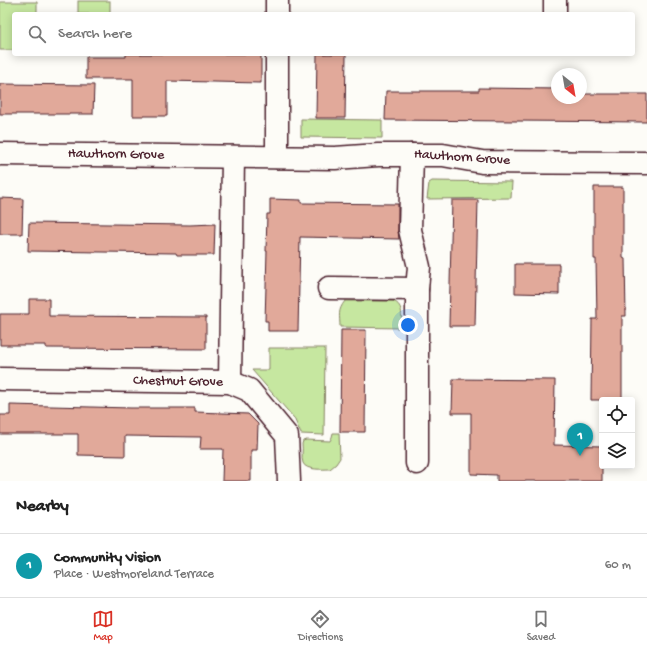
<!DOCTYPE html>
<meta charset="utf-8">
<style>
:root{--surface:#fff;--page:#f6f6f6;--text:#222;--muted:#767676;--line:#e0e0e0;--accent:#d93025}
body{margin:0;font-family:"Gochi Hand",sans-serif;background:var(--page);color:var(--text)}
.controls{position:absolute;right:12px;bottom:12px;display:grid;overflow:hidden;border-radius:4px;box-shadow:0 2px 10px #0003}
.controls button{width:36px;height:36px;display:grid;place-items:center;padding:0;border:0;border-bottom:1px solid var(--line);background:var(--surface);color:var(--text);font:20px sans-serif}
.compass{position:absolute;left:551px;top:68px;width:36px;height:36px;border-radius:50%;background:var(--surface);box-shadow:0 2px 10px #0003;rotate:149deg}
.you{position:absolute;left:408px;top:325px;width:14px;height:14px;margin:-10px;border:3px solid #fff;border-radius:50%;background:#1a73e8;box-shadow:0 0 0 6px #1a73e833}
.badge{display:grid;place-items:center;width:26px;height:26px;border-radius:50%;background:var(--accent);color:#fff;font-size:13px;font-weight:700}
.pin{position:absolute;translate:-50% -33px;filter:drop-shadow(0 1px 2px #0008)}
.pin::after{content:'';position:absolute;top:21px;width:14px;height:12px;background:inherit;clip-path:polygon(0 0,100% 0,50% 100%)}
.list{margin:0;padding:0;list-style:none}
h2{display:flex;justify-content:space-between;align-items:center;height:52px;margin:0;padding:0 16px;font-size:17px}
h2 small{font-size:13px;font-weight:400;color:var(--muted)}
.list li{display:grid;grid-template-columns:26px 1fr auto;gap:12px;align-items:center;box-sizing:border-box;height:64px;padding:0 16px;border-top:1px solid var(--line)}
.list b{display:block;font-size:15px;white-space:nowrap}
.list p{margin:0;font-size:13px;white-space:nowrap;color:var(--muted)}
.list em{font-size:13px;font-style:normal;color:var(--muted)}
.icon{flex:none;width:22px;height:22px;fill:none;stroke:currentColor;stroke-width:2;stroke-linecap:round;stroke-linejoin:round}
.map{position:relative;flex:none;width:647px;height:481px;overflow:hidden}
.search{position:absolute;background:var(--surface);box-shadow:0 2px 10px #0003;left:12px;right:12px;top:12px;height:44px;display:flex;align-items:center;gap:10px;box-sizing:border-box;padding:0 14px;border-radius:4px;color:var(--muted);font-size:15px}
.sheet{height:116px;background:var(--surface)}
nav{display:flex;justify-content:space-around;align-items:center;box-sizing:border-box;height:56px;border-top:1px solid var(--line);background:var(--surface);font-size:11px;color:var(--muted)}
nav a{display:grid;justify-items:center;gap:2px}
nav .on{color:var(--accent)}
.map>svg:first-child{display:block}
</style>
<div class="map">
<svg width="647" height="481" viewBox="0 0 647 481">
<rect width="100%" height="100%" fill="#fdfcf7"/>
<filter id="ink" filterUnits="userSpaceOnUse"><feTurbulence type="fractalNoise" baseFrequency=".025" numOctaves="2"/><feDisplacementMap in="SourceGraphic" scale="8" xChannelSelector="R" yChannelSelector="G"/><feConvolveMatrix kernelMatrix="1 2 1 2 8 2 1 2 1" color-interpolation-filters="sRGB"/></filter>
<g filter="url(#ink)">
<g fill="#c6e7a0" stroke="#888366">
<rect x="78" y="1" width="32" height="13"/>
<path d="M0,2H37V14H14V50H0Z"/>
<path d="M301,119L382,120V138L301,137Z"/>
<path d="M432,181L512,182L511,198L427,199L429,183Z"/>
<path d="M345,301H393C405,306 401,318 401,328L340,327C340,316 337,311 345,301Z"/>
<path d="M269,348H325L324,435L301,434L294,418L252,370H269Z"/>
<path d="M333,433H339L340,458L336,464L330,469C324,469 306,471 303,463C301,458 303,450 302,444L303,441L306,440L330,441L332,437Z"/>
</g>
<g fill="#e1a99a" stroke="#4a1f2b">
<path d="M126,54H261V83L167,81V116H133V79H86V57H126Z"/>
<path d="M317,54H346L345,118H316Z"/>
<path d="M0,84L94,85L93,114H0Z"/>
<path d="M479,88L557,89V98H581V94H647V122L385,120L386,91H479Z"/>
<path d="M594,187H623V258L625,259L626,316H622V400H591L592,319H597L596,259H594Z"/>
<path d="M0,198L23,199L22,234H0Z"/>
<path d="M270,199L301,200V203L398,204V230L399,239L300,237L298,331H268V321H265L267,251H266L267,214H270Z"/>
<path d="M452,200H478L475,326H449Z"/>
<path d="M29,223L190,225L215,224L214,255H177L176,253L28,251Z"/>
<path d="M515,264H559V294L515,293Z"/>
<path d="M29,299H49V316L206,317V349L46,348V345H0V314H29Z"/>
<path d="M341,330H366L365,432H340Z"/>
<path d="M453,379L555,380L554,445L602,446V481H497V475L471,474V413H452Z"/>
<path d="M10,405L131,408H195V412L248,414L258,424L257,450H251V481H222L223,449H200L201,437L125,436V456L78,455V434H0V415H10Z"/>
</g>
<g fill="none" stroke-linecap="round" stroke-linejoin="round">
<defs>
<g id="minor">
<path d="M277,14V0"/>
<path d="M555,14V0"/>
<path d="M0,154L335,158L378,155H443L482,162L647,163"/>
<path d="M412,155L410,230L419,267L417,289V463"/>
<path d="M277,157V54"/>
<path d="M329,288L417,289"/>
<path d="M0,379L230,382L249,390L287,436L289,481"/>
<path d="M230,382L233,157"/>
</g>
</defs>
<use href="#minor" stroke="#4a1f2b" stroke-width="25"/>
<use href="#minor" stroke="#fdfcf7" stroke-width="22"/>
</g>
</g>
<g text-anchor="middle" dominant-baseline="central" stroke-width="3" stroke-linejoin="round" paint-order="stroke">
<g font-size="14" fill="#4a1f2b" stroke="#fdfcf7">
<text transform="translate(116 155) rotate(1)">Hawthorn Grove</text>
<text transform="translate(462 158) rotate(4)">Hawthorn Grove</text>
<text transform="translate(178 382) rotate(1)">Chestnut Grove</text>
</g>
</g>
</svg>
<div class="controls">
<button><svg class="icon" aria-label="locate" viewBox="0 0 24 24"><circle cx="12" cy="12" r="6"/><path d="M12 2v4M12 18v4M2 12h4M18 12h4"/></svg></button>
<button><svg class="icon" aria-label="layers" viewBox="0 0 24 24"><path d="M12 4l9 5-9 5-9-5zM3 14l9 5 9-5"/></svg></button>
</div>
<svg class="compass" viewBox="-18 -18 36 36"><path d="M0-13l5 13h-10z" fill="#e53935"/><path d="M0 13l5-13h-10z" fill="#767676"/></svg>
<div class="you"></div>
<div class="pin badge" style="left:580px;top:456px;background:#0f9aa8">1</div>
<div class="search"><svg class="icon" aria-label="search" viewBox="0 0 24 24"><circle cx="10" cy="10" r="6"/><path d="M15 15l6 6"/></svg>Search here</div>
</div>
<section class="sheet">
<h2>Nearby<small></small></h2>
<ul class="list">
<li><span class="badge" style="background:#0f9aa8">1</span><div><b>Community Vision</b><p>Place · Westmoreland Terrace</p></div><em>60 m</em></li>
</ul>
</section>
<nav>
<a class="on"><svg class="icon" aria-label="map" viewBox="0 0 24 24"><path d="M3 6l6-2 6 2 6-2v14l-6 2-6-2-6 2zM9 4v14M15 6v14"/></svg>Map</a>
<a><svg class="icon" aria-label="directions" viewBox="0 0 24 24"><path d="M12 3l9 9-9 9-9-9zM9 14v-3h6M13 9l2 2-2 2"/></svg>Directions</a>
<a><svg class="icon" aria-label="saved" viewBox="0 0 24 24"><path d="M7 4h10v16l-5-4-5 4z"/></svg>Saved</a>
</nav>
